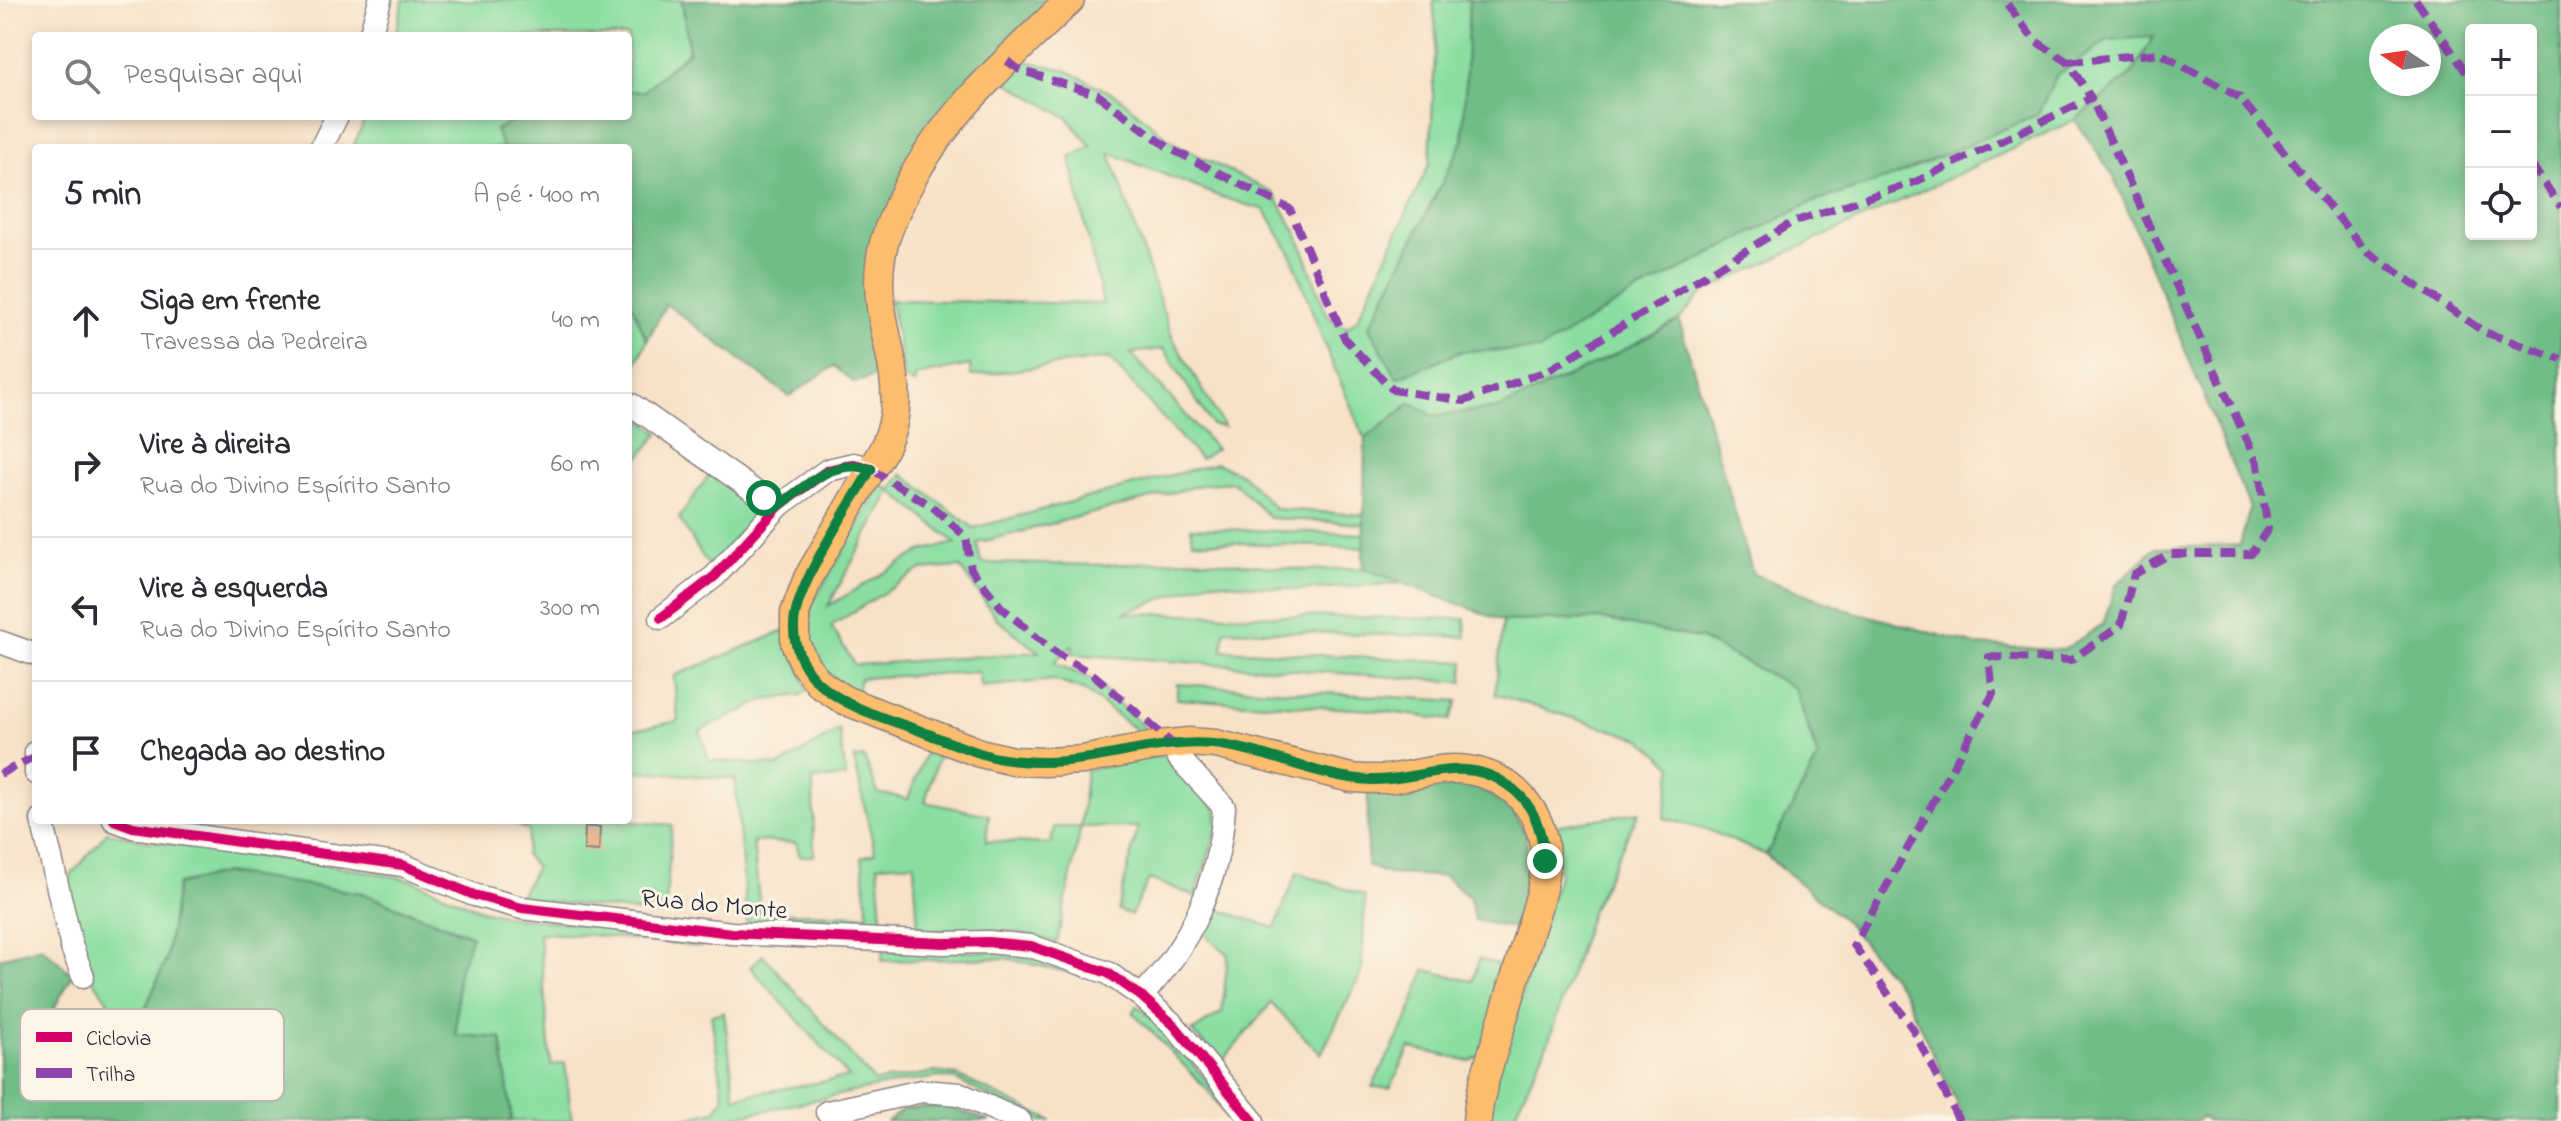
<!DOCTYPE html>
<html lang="pt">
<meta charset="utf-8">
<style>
:root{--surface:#fff;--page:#f2f2f3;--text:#2b2b33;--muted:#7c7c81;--line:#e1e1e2}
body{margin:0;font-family:"Indie Flower",sans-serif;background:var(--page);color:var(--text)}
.controls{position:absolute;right:24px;top:24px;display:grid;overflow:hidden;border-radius:8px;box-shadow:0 4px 12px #0003}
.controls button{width:72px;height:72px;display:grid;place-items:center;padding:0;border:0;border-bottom:2px solid var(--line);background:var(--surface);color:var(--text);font:40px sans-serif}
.compass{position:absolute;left:2369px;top:24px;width:72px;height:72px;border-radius:50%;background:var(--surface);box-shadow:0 4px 12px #0003;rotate:283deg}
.stop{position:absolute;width:24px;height:24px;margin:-18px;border:6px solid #0b8043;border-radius:50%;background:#fff}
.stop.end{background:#0b8043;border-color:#fff;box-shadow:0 2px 8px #0008}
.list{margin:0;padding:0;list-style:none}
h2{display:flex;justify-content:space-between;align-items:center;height:104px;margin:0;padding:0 32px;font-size:34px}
h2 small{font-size:26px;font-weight:400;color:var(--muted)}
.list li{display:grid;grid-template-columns:52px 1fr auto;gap:24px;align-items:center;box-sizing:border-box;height:144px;padding:0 32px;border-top:2px solid var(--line)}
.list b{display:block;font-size:30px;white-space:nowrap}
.list p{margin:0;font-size:26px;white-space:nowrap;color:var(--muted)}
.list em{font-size:26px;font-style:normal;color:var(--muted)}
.icon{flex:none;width:44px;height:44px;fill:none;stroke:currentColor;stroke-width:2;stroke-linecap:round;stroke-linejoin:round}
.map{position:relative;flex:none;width:2561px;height:1121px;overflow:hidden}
.search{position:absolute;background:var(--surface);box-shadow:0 4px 12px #0003;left:32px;top:32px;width:600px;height:88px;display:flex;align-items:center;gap:20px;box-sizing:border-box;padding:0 28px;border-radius:8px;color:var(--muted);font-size:30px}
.panel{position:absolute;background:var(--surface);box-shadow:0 4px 12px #0003;left:32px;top:144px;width:600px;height:680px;border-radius:8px}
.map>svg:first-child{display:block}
</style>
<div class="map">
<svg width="2561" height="1121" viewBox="0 0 2561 1121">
<rect width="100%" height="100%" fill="#fcf5e5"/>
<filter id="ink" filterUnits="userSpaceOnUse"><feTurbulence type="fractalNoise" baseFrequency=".0125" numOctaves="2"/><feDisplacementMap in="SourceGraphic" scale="16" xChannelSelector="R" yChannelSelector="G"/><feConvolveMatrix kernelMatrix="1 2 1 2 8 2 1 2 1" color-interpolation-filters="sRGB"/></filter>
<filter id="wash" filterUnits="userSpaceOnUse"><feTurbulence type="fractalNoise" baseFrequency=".006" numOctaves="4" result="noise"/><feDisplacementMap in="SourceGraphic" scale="32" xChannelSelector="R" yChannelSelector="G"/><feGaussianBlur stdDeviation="1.8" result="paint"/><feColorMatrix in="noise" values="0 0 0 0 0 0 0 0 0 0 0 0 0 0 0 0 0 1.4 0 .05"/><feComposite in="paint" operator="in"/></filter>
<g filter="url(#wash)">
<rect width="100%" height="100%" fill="#f7e2c8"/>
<g fill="#8adea1" stroke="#56806e" stroke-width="2" fill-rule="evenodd">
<path d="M403,0H682L689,50L644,91H628V36H395Z"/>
<path d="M1433,0H1469L1463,141L1369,327L1397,378L1462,351L1540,350L1629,296L1808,204L1897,175L2037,115L2057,75L2108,40L2154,36L2133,73L2075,120L1703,292L1679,320L1614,355L1500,408L1434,416L1411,403L1365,439L1327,351L1291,254L1265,210L1221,197L1110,153L1172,337L1224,427L1212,425L1164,349L1131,353L1216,449L1200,459L1109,358L971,376L970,365L915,376V384L905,379L890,300L1103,304L1070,158L1091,146L1068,118L1008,83L1009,70L1022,60L1066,70L1119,97L1175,144L1273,193L1298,235L1325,310L1330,318L1347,328L1358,318L1430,162L1436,32Z"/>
<path d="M366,116H523L495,130L503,148H362L354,145Z"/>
<path d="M628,306L633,307L647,341L628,380Z"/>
<path d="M639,418L659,433L633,465L628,461V428Z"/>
<path d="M1216,463L1242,474L1276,509L1364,515V524L1270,518L1234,482L1205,484L977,543L981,563L1109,565L1192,559L1306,570L1363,568L1404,583L1297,590L1211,581L1123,613L1465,619L1466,637L1225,630L1222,650L1464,662L1463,682L1073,654L1072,645L1054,663L1091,679L1143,726L1148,739L1085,691L1054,680L981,687L978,672L860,678L857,692C819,675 806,647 811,606L881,485L891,490L902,474L974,528ZM891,491L956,543L921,551L828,606ZM960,567L997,619L1039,652L855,665L831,626L920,570Z"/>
<path d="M711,472L737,491L753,516L710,568L679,518Z"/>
<path d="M1191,528L1364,534V548L1193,541Z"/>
<path d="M1601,619L1701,639L1795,688L1818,758L1766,855L1710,831L1664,818L1673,766L1641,739L1495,694L1503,621Z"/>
<path d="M784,631L808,690L801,695L764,700L700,731L709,760L779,766L839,730L846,777L813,780L814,856H800L796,843L753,841L760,912L868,915L862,857L875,853L854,759L864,757L878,793L908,799L928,746L940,751L925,802L989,815L986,841L1051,844L1054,827H1081L1086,770L1162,755L1216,809L1218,827L1195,896L1149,879L1131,915L1118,910L1138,827H1081L1057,943C1012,926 965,930 918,931L914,863L878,865L883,931L747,924L735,779L628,770V731L678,721L674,676Z"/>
<path d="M1177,684L1458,701L1450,720L1373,710L1177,699Z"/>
<path d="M1639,812L1593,907L1549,1040L1511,1121H1487L1490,1096L1559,875L1555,826Z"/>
<path d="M509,820H604L672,825L665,915L519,898L536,867L525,856L529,831Z"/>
<path d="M107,832L148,841L349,868L412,880L481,910L512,917L701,937V947L590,935L539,933L551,1065L565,1063L572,1121H512L501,1039L456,1036L458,973L472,935L362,893L225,873L178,884L166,960L139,1024L110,1004L84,967L64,884Z"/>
<path d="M1297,872L1365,896L1362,971L1321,1054L1271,1003L1222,1062L1192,1032L1222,1012L1228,954L1198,929L1208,906L1275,928Z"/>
<path d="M883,951L1009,952L1082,970L1080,975L1005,958L882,961Z"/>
<path d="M763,955L875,1082L936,1072L956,1075L1052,1121H1039L954,1079L938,1077L876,1087L714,1121H672L715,1111L724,1098L711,1015L724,1012L735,1097L849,1077L750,967Z"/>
<path d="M1479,959L1499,965L1492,984L1500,997L1485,1053L1469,1061L1410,1048L1390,1088L1372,1087L1408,1018L1425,970L1473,981Z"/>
<path d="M1137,1006L1157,1022L1241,1121H1230L1206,1088L1133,1013Z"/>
</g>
<g fill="#6fbd87" stroke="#487061" stroke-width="2" fill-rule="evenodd">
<path d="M682,0H1055L880,222L865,275L869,329L880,374L854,383L834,366L789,396L666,304L647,341L633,307L628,306V148H503L495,130L523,116H628V91H644L689,51Z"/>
<path d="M1469,0H2561V1121H2206L2202,1117L2197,1121H1965L1902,989L1846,922L1766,855L1818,758L1795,688L1701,639L1601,619L1503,621L1363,568L1365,439L1411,403L1434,416L1500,408L1614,355L1679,320L1753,574L1844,609L1976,645L2063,650L2103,624L2116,585L2155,548L2240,545L2250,508L2114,177L2075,120L2133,73L2153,37L2108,40L2057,75L2037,115L1897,175L1808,204L1629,296L1540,350L1462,351L1397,378L1369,327L1463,141ZM2471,30H2531V234H2471ZM2429,36V84H2381V36Z"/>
<path d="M1436,782L1475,785L1513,812L1526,835L1531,888L1520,930L1474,920L1470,898L1444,876L1388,874L1367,866L1368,791Z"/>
<path d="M225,873L362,893L472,936L458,973L456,1035L501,1038L512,1121H0V958L42,947L73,975L54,1008L83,1036L156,1063L173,1048L139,1024L166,960L177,885Z"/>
<path d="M945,1106L990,1121H888L903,1109Z"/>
</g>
<g id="blocks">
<path fill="#e6a36d" d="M585,827H600L599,851L584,850Z"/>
</g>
</g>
<g filter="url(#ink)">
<use href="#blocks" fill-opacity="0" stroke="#8c8282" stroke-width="2"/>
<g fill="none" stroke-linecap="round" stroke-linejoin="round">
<defs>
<g id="minor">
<path d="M370,36L380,0"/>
<path d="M321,148L337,116"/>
<path d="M632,405L764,498L780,505"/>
<path d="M661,618L715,576L780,505L828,470L854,464L871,469"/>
<path d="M0,642L36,655"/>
<path d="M36,751V773"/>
<path d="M42,820L72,948L83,976"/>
<path d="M114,820L133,827L403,865L474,895L522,908L732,933L943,943L988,942L1031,946L1108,973L1141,996L1174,1025L1253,1121"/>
<path d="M1141,996C1191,946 1220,878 1224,807L1179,758L1173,744"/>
<path d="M827,1112L922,1091L960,1094L1020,1121"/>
</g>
<path id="major" d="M1070,0C1007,61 939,118 901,200C893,218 884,237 881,257C868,335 927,394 871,469L808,578L795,613V643L805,665L820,684L844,700L980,753L1013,761L1045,762L1083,760L1160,745L1189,742L1216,744L1351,778C1366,779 1379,780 1394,778C1422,774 1449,764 1478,772C1520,783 1546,819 1545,862C1545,885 1536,911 1529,933C1518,968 1508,1003 1497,1038C1489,1065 1479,1093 1477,1121"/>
</defs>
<use href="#minor" stroke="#8c8282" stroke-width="25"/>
<use href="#major" stroke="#8c8282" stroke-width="31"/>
<use href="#minor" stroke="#fff" stroke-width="22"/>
<use href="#major" stroke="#fcbd6e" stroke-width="28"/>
<g stroke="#8e44ad" stroke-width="8" stroke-dasharray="16 8" stroke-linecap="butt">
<path d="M2416,0L2471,79"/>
<path d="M1007,61L1020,70L1098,95L1169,148L1290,209L1345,339L1393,390L1464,401L1549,370L1793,222L1915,182L2091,98L2068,62L2034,40L2004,0"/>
<path d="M2068,62L2160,53L2239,97L2365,250L2484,332L2561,359"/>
<path d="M2531,164L2561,207"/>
<path d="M871,469L934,508L966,537L971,569L1001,607L1054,652L1094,675L1173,744"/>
<path d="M0,774L34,757"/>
<path d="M1959,1121L1914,1031L1854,945L1993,694L1989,657L2071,660L2121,625L2134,574L2170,554H2251L2268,529L2258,465L2091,98"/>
</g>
<defs>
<g id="cycleway">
<path d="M661,618L715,576L780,505L828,470L854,464L871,469"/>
<path d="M114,820L133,827L403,865L474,895L522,908L732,933L943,943L988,942L1031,946L1108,973L1141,996L1174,1025L1253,1121"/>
</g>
</defs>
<use href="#cycleway" stroke="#fcf5e5" stroke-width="15"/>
<use href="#cycleway" stroke="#d6006c" stroke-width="10"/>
</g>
</g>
<g fill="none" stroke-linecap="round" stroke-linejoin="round" filter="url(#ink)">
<path stroke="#0b8043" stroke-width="10" d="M764,498L780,505C810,483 832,458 871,469C850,506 795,585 794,625C793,646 803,669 820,684C847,709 889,719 923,732C947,741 972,752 997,758C1013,761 1029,762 1045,762C1102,762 1156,739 1213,744C1267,749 1316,778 1371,780C1418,781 1462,754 1506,784C1534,802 1542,830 1545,861"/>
</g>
<g text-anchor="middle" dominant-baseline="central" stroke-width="6" stroke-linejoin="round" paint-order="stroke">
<g font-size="26" fill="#22223b" stroke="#fcf5e5">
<text transform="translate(714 906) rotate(5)">Rua do Monte</text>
</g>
</g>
<rect x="20" y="1009" width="264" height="92" rx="12" fill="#fcf5e5" stroke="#bbb6b2" stroke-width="2"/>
<rect x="36" y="1032" width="36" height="10" fill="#d6006c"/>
<rect x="36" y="1068" width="36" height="10" fill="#8e44ad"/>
<g font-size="22" fill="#22223b">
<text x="86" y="1045">Ciclovia</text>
<text x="86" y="1081">Trilha</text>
</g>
</svg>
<div class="controls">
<button>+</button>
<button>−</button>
<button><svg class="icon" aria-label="locate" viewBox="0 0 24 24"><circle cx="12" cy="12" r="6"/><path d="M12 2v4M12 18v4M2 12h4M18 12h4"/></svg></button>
</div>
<svg class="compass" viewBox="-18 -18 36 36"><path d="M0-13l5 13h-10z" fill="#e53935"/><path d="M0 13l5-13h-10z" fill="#7c7c81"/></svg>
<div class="stop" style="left:764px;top:498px"></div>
<div class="stop end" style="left:1545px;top:861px"></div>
<div class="search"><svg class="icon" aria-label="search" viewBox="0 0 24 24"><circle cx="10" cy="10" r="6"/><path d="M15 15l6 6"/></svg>Pesquisar aqui</div>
<section class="panel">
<h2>5 min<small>A pé · 400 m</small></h2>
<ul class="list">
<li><svg class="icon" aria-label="ahead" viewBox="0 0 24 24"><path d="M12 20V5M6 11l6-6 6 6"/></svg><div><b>Siga em frente</b><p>Travessa da Pedreira</p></div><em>40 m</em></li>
<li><svg class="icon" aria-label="right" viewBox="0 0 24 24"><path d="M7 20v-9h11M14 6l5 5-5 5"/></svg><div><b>Vire à direita</b><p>Rua do Divino Espírito Santo</p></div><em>60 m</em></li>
<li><svg class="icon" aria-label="left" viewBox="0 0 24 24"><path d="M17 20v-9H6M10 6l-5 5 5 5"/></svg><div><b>Vire à esquerda</b><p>Rua do Divino Espírito Santo</p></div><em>300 m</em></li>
<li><svg class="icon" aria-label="arrive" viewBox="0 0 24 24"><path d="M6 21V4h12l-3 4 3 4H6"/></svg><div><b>Chegada ao destino</b></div></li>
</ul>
</section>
</div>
